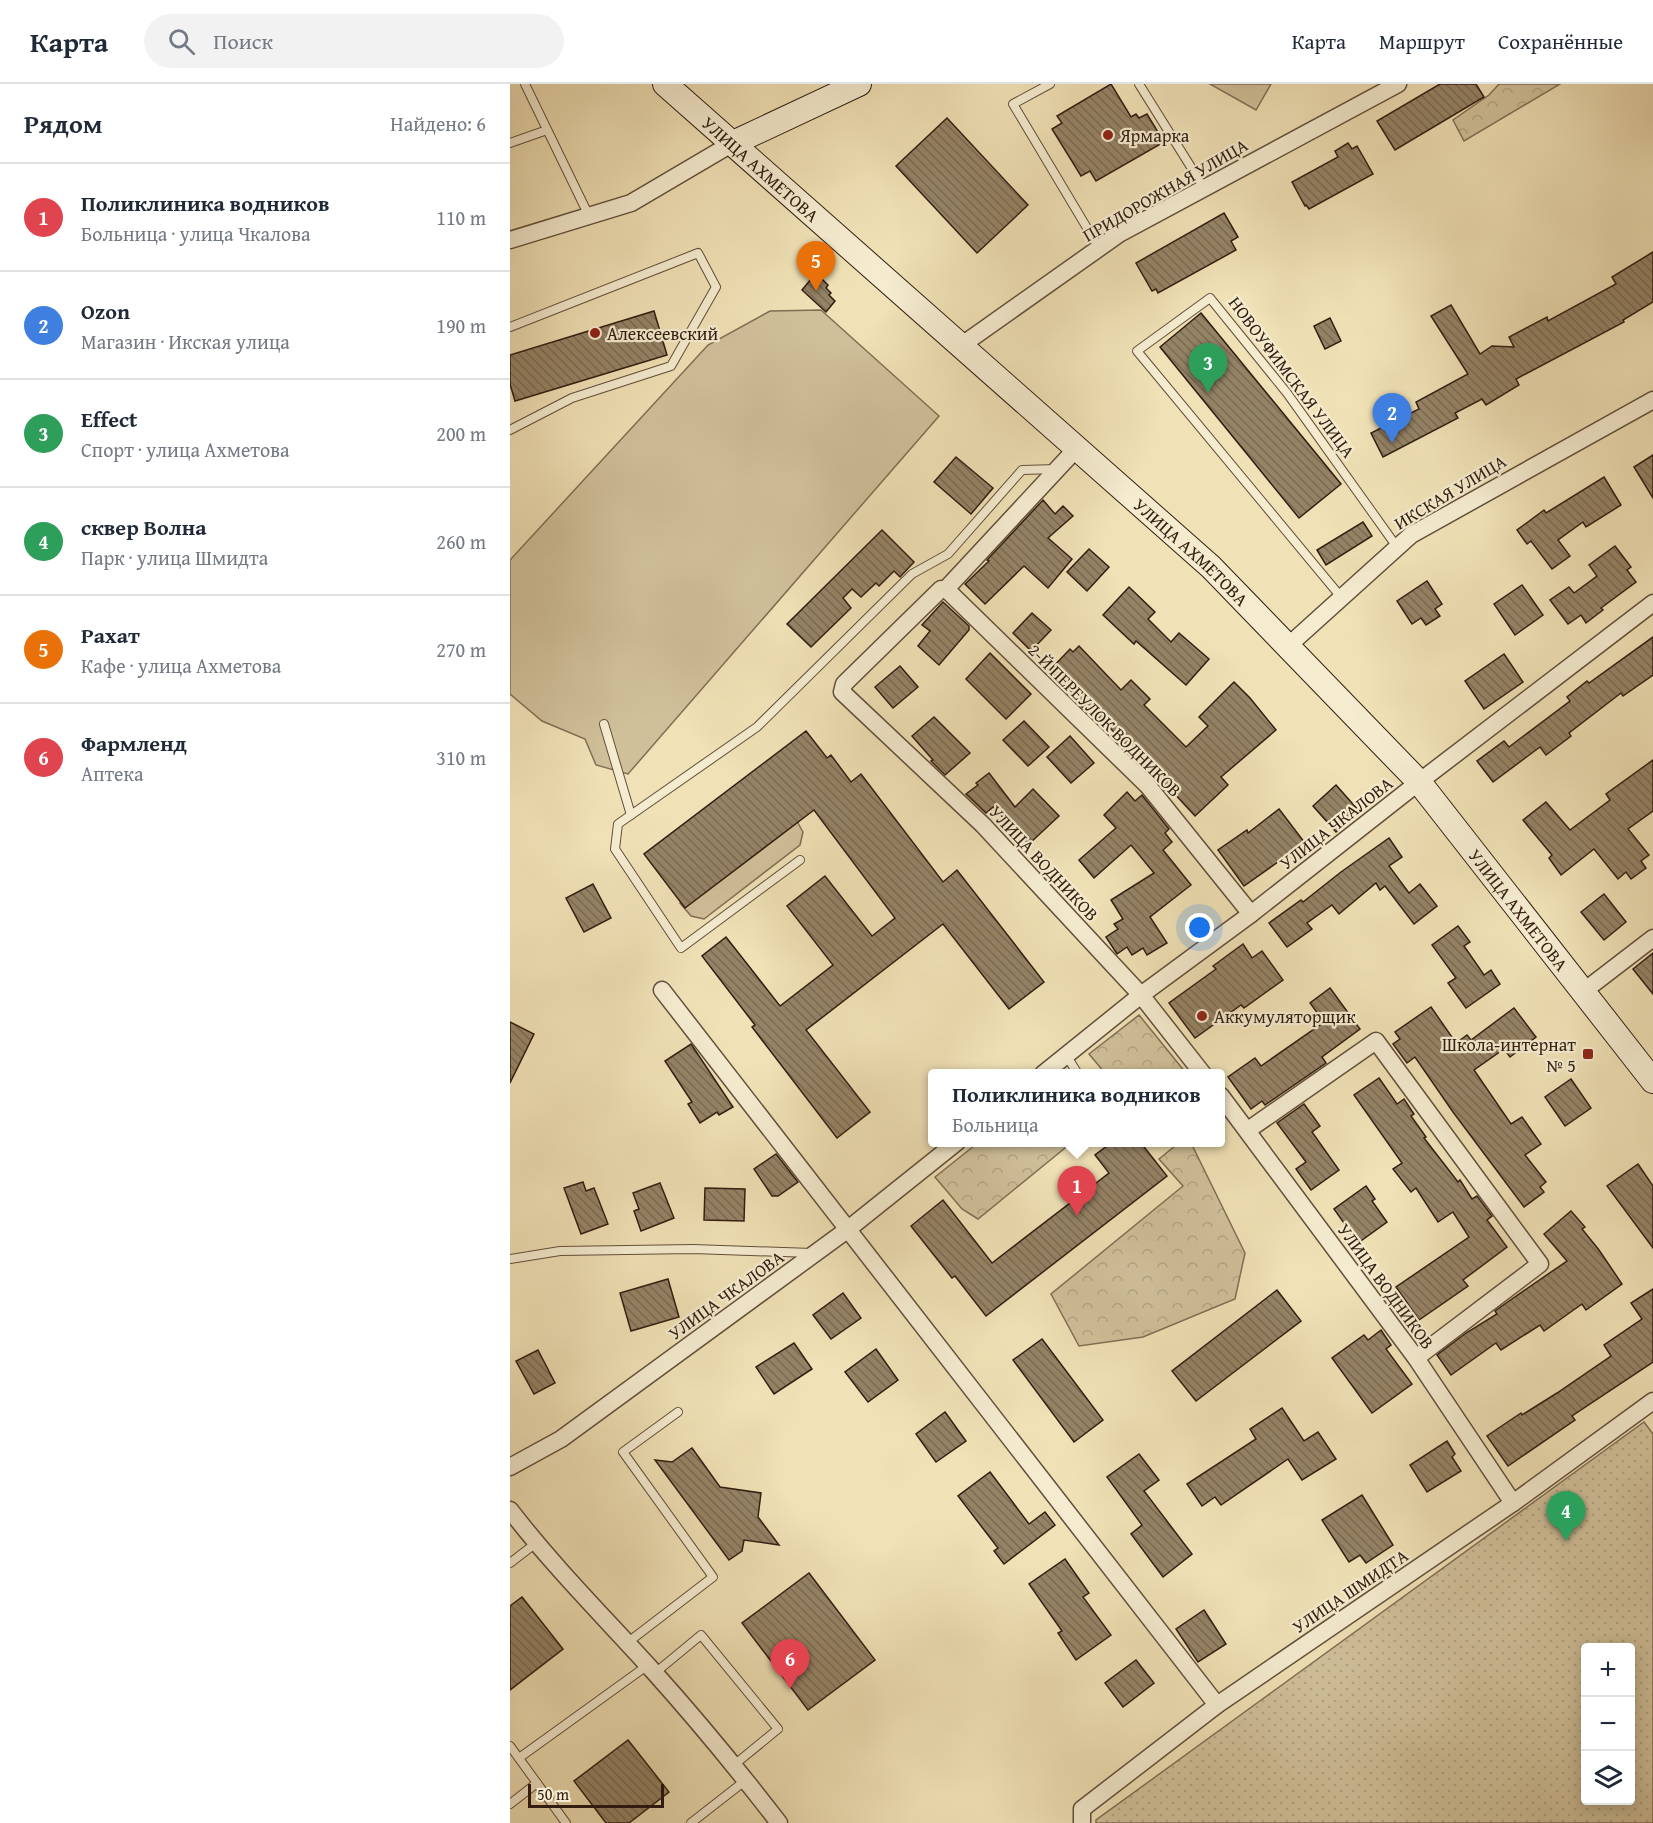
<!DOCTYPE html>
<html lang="ru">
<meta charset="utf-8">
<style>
:root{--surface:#fff;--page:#f2f2f3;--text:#1f2937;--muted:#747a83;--line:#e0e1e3;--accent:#8f2418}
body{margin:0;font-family:"Gentium Book Plus",serif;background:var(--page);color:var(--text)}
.controls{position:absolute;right:18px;bottom:18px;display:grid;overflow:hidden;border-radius:6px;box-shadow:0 3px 15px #0003}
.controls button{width:54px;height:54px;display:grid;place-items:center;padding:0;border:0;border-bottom:2px solid var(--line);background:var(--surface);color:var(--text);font:30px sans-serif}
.scale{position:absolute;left:18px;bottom:15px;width:136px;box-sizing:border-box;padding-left:6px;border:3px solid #321d10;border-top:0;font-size:16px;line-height:21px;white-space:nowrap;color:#321d10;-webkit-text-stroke:4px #f5ecd0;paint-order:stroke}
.you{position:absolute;left:690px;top:844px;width:21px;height:21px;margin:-15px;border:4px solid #fff;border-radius:50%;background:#1a73e8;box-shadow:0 0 0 9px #1a73e833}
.badge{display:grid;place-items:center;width:39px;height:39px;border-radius:50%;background:var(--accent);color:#fff;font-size:20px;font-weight:700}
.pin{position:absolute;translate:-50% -50px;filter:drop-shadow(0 2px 3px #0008)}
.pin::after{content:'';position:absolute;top:32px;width:21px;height:18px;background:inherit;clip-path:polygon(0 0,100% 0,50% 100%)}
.popup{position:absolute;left:418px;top:985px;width:297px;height:78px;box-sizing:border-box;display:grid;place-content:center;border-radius:6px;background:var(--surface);filter:drop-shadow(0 2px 4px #0005);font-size:20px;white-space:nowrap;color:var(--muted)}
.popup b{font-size:22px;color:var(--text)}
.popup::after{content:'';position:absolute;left:50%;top:100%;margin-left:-12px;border:12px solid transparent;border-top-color:var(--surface)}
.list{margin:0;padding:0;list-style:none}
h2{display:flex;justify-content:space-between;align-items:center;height:78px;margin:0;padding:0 24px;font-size:26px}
h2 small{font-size:20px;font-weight:400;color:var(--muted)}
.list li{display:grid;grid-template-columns:39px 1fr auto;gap:18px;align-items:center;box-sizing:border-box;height:108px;padding:0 24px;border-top:2px solid var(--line)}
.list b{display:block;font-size:22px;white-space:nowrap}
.list p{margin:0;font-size:20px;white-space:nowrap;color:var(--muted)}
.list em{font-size:20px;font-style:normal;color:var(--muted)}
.icon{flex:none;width:33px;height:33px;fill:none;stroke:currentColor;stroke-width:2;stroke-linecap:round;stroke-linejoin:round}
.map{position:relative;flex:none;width:1143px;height:1739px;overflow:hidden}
header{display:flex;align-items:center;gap:36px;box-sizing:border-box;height:84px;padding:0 30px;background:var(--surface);border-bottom:2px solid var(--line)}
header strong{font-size:28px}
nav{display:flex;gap:33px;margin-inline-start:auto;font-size:21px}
.search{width:420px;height:54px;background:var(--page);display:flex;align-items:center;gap:15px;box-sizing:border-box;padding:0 21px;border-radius:33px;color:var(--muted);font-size:22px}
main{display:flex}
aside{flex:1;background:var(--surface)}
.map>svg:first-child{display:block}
</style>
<header>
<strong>Карта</strong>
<div class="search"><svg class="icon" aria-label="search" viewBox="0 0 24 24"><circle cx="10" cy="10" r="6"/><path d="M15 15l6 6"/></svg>Поиск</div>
<nav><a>Карта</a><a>Маршрут</a><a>Сохранённые</a></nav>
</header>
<main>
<aside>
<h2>Рядом<small>Найдено: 6</small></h2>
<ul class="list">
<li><span class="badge" style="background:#e0444e">1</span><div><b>Поликлиника водников</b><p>Больница · улица Чкалова</p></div><em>110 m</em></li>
<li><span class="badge" style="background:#3f7fe0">2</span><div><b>Ozon</b><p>Магазин · Икская улица</p></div><em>190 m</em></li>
<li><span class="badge" style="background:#2e9e5b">3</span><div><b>Effect</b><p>Спорт · улица Ахметова</p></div><em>200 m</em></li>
<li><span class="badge" style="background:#2e9e5b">4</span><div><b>сквер Волна</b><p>Парк · улица Шмидта</p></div><em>260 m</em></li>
<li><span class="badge" style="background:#e8710a">5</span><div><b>Рахат</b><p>Кафе · улица Ахметова</p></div><em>270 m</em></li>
<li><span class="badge" style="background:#e0444e">6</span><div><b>Фармленд</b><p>Аптека</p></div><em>310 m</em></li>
</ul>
</aside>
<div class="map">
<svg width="1143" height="1739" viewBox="0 0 1143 1739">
<defs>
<pattern id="forest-crowns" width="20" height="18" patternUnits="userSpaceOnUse" patternTransform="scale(1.5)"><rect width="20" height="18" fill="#d0c09a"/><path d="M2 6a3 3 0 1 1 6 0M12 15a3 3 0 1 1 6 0" fill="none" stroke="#b3a584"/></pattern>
<pattern id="park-dots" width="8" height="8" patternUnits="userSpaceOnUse" patternTransform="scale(1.5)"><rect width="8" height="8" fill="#d0c09a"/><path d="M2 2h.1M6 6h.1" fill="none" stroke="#b3a584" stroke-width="1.8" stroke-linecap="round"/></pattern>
<pattern id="building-back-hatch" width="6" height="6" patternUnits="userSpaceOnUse" patternTransform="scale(1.5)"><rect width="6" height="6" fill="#958366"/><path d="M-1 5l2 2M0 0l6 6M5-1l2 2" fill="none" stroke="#7a6b53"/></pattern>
</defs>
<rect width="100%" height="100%" fill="#f0e1b6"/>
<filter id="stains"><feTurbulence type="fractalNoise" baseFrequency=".00333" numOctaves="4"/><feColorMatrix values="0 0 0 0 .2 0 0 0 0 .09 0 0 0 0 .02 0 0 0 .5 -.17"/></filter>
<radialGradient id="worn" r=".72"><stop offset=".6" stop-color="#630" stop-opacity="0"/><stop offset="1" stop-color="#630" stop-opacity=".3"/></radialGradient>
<g fill="#d0c09a" stroke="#816e55" stroke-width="1.5">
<path d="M700,0H761L746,26Z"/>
<path d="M311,226L429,332L118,690L86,681L75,655L32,637L0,610V476L198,261L260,227Z"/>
<path d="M284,732L293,748L290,761L194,835L181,832L170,819Z"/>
</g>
<g fill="url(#forest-crowns)" stroke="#816e55" stroke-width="1.5">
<path d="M989,0H1050L954,57L943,36L979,11Z"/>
<path d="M629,931L676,989H595L579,970Z"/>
<path d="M469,1058L554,1059L555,1064L468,1135L452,1125L425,1093Z"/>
<path d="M670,1058L681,1059L735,1169L725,1215L633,1253L569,1262L541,1210L673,1102L649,1075Z"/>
</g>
<path fill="url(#park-dots)" stroke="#816e55" stroke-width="1.5" fill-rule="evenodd" d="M1134,1338L1143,1350V1739H586V1736ZM1076,1564H1120V1716H1076Z"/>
<g fill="url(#building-back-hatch)" stroke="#321d10" stroke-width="1.5">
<path d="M601,0L621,33L626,30L629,34L637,30L654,58L586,97L580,87L571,92L542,45L552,39L547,32Z"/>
<path d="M930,0H966L974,13L885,66L867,37Z"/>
<path d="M437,34L518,121L467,169L386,82Z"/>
<path d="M838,59L842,65L847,62L863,90L799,125L796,121L795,122L782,98L828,73L825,67Z"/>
<path d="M714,129L728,153L721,157L726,166L648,209L646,205L642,207L626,179Z"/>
<path d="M1143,168V218L1113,236L1114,238L1006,295L1009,301L976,321L972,315L945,329L948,334L873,373L861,349L909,325L906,318L958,290L921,232L941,221L970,270L982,262L1004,263L999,253L1037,233L1038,237L1106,200L1102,193Z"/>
<path d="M306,189L318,201L316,204L321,209L319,211L325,217L316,228L292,206Z"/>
<path d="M144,227L157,271L5,317L0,300V271Z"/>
<path d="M691,229L831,400L789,434L650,263Z"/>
<path d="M820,234L831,257L815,265L804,242Z"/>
<path d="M1143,371V414L1124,383Z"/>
<path d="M446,373L483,404L461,430L424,398Z"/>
<path d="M1094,393L1111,421L1076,443L1073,438L1048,456L1060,472L1042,485L1021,457L1017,460L1007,446L1034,426L1036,429Z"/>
<path d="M533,416L545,430L553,422L563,432L538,454L562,475L538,504L514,482L475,520L455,500L479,477L477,476Z"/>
<path d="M853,438L862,452L816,481L807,466Z"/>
<path d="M372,446L404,478L390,493L384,487L369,502L366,499L351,513L342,505L333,514L341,524L301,563L277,540Z"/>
<path d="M1105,462L1121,483L1117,486L1126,498L1091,524L1093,526L1076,539L1071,531L1058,540L1040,516L1059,503L1064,509L1087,492L1079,481Z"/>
<path d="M579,465L599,483L577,507L557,488Z"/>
<path d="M917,497L932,520L925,525L930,532L916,541L911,534L902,540L887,517Z"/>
<path d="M1012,501L1033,531L1005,551L984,520Z"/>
<path d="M619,503L645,528L638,535L661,558L669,549L699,575L676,601L626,557L624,560L593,531Z"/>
<path d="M433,518L459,542V546L429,581L408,562L420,547L412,541Z"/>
<path d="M522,529L541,546L521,567L503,549Z"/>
<path d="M1143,553V591L1113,612L1111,609L1059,649L1061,652L1036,671L1030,663L983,698L967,677L994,657L999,663L1060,617L1057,613L1077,597L1079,599Z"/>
<path d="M569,562L611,606L621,596L640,615L634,621L676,663L698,642L689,633L724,598L740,614L766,646L711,693L718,701L685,732L661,706L658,710L647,696L649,694L600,644L581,626L578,629L567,618L569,615L540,586L560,565L563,568Z"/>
<path d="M480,569L521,610L496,635L456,595Z"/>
<path d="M994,570L1013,598L974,625L955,597Z"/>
<path d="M390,582L408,603L383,624L365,603Z"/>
<path d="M424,633L460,669L435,691L421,677L423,676L402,652Z"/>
<path d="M514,637L539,663L518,682L493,656Z"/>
<path d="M296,647L317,674L321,671L341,698L351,690L433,798L447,786L534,898L499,925L433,840L296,946L360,1028L327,1054L242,943L245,941L192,872L216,853L270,922L323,881L277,822L315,792L362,852L385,834L304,726L175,824L134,770Z"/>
<path d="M560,652L584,679L561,699L537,673Z"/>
<path d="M1143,676V727L1118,745L1139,771L1131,777L1136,784L1121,795L1116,788L1108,795L1084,765L1051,791L1039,774L1042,771L1013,736L1036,718L1060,746L1100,716L1096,710Z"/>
<path d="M479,689L505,723L523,705L549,732L519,760L483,723L476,729L456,710L468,701L466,699Z"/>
<path d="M826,701L849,727L826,748L803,722Z"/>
<path d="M617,708L625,717L632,711L659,745L655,749L662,758L653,766L681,801L640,833L657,859L637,871L633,864L622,871L617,863L607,870L596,853L608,845L604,840L613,835L601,816L644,789L621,761L584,794L569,776L606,744L594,731Z"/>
<path d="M769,725L795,759L734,802L708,766L737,746L738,749Z"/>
<path d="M879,754L892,773L879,782L899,809L910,800L927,822L904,840L875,802L870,806L866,799L829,830L822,821L797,839L802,845L777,863L759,839L791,816L793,818L831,788Z"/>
<path d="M83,800L101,834L74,848L56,814Z"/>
<path d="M1094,810L1116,838L1094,856L1071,828Z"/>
<path d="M948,842L960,858L954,862L974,891L981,886L990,900L956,924L938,899L946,894L922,861Z"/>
<path d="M733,860L742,874L752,867L773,896L734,924L731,921L685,954L659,919L706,885L703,882Z"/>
<path d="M1143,869V910L1123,885Z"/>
<path d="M820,904L850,945L812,973L816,979L755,1021L752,1017L741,1025L718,993L745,974L751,982L814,938L800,919Z"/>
<path d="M921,923L946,959L957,951L961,956L1004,924L1026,953L1000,973L994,965L964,986L1001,1040L1012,1033L1031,1060L1015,1071L1036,1098L1030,1103L1034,1108L1014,1123L943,1028L905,973L897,979L883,960L890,955L885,948Z"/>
<path d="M0,938L24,950L0,999Z"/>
<path d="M181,960L223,1023L209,1031L207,1028L190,1039L178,1020L182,1018L155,977Z"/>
<path d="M869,994L887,1020L894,1015L904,1030L901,1032L916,1053L914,1054L948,1098L950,1096L962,1115L967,1112L982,1132L977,1136L997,1163L953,1196L958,1202L909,1236L886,1203L959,1153L943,1128L928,1138L906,1104L901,1108L883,1085L892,1079L844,1011Z"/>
<path d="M1061,995L1081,1024L1055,1042L1035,1013Z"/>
<path d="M794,1020L810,1042L802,1048L829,1086L801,1106L786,1085L796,1078L767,1039Z"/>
<path d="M601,1059H631L657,1092L476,1232L445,1192L442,1194L401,1142L433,1116L482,1179L599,1089L585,1071Z"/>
<path d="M266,1070L288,1098L268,1112H262L244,1085Z"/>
<path d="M1128,1080L1143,1102V1164L1097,1102Z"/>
<path d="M73,1098L76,1107L84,1104L98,1140L71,1150L54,1104Z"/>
<path d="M150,1099L164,1134L131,1147L124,1127L129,1125L123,1109Z"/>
<path d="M856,1102L865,1115L862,1117L877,1138L848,1159L824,1125Z"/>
<path d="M195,1104L235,1105L234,1137L194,1136Z"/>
<path d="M1061,1127L1075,1143L1072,1145L1089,1166L1112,1200L1076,1226L1072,1220L1034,1247L1030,1241L991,1266L986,1259L941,1291L927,1271L956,1249L987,1230L985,1227L999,1217L1057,1177L1034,1150Z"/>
<path d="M158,1195L169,1233L121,1247L110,1209Z"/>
<path d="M1143,1205V1278L1062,1332L1065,1336L998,1382L977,1352L1011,1329L1012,1331L1047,1309L1101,1272L1094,1261L1132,1235L1121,1219Z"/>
<path d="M767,1206L791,1237L686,1317L662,1287Z"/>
<path d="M333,1209L351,1234L321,1255L303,1231Z"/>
<path d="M871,1246L881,1261L876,1265L902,1300L862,1329L822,1274L854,1251L858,1256Z"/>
<path d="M532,1255L593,1336L564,1358L503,1276Z"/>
<path d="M284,1259L302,1285L264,1310L246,1283Z"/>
<path d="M366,1265L388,1296L358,1318L335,1288Z"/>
<path d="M28,1266L45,1299L24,1310L6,1277Z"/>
<path d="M772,1324L794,1357L808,1348L826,1375L792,1396L778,1375L711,1421L705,1413L692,1422L677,1400L746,1355L740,1345Z"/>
<path d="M435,1328L456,1357L426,1378L406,1350Z"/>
<path d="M937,1357L945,1370L942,1373L951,1387L917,1408L900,1381Z"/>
<path d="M182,1364L210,1403L251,1409L248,1433L269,1461L234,1456L232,1467L219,1476L145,1376L162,1378Z"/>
<path d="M629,1370L649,1396L634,1407L682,1470L653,1493L621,1450L632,1441L597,1393Z"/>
<path d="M480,1388L519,1440L535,1428L545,1441L494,1480L484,1467L488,1464L448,1412Z"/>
<path d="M852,1411L883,1461L856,1479L850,1471L839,1478L812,1436Z"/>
<path d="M555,1475L579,1509L573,1513L601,1551L566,1576L548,1549L552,1547L519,1500Z"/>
<path d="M299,1489L365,1576L298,1626L232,1539Z"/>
<path d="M12,1513L53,1565L0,1606V1522Z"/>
<path d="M694,1526L716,1560L688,1578L666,1545Z"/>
<path d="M626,1576L644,1599L613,1623L595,1599Z"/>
<path d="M118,1656L159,1708L119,1739H96L64,1697Z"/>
</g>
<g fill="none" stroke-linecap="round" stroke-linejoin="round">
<defs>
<g id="service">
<path d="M15,0L79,132"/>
<path d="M540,0L503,20L589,164"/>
<path d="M629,0L694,104"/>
<path d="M0,59L37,46"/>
<path d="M0,243L188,169L206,203L161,282L62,314L0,346"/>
<path d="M831,513L627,267L700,214L777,309L887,463"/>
<path d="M94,640L121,731"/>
<path d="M290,776L171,864L105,765L108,740L247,643L402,490L438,470L512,386L547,385"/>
<path d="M556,971L568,990"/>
<path d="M0,1175L50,1167L183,1165L302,1169"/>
<path d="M0,1479L26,1459"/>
<path d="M117,1559L203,1493L113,1368L168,1328"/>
<path d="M145,1589L191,1551L268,1645L224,1681"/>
<path d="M0,1662L56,1739"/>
<path d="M9,1674L138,1581"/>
<path d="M0,1720L27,1699"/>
<path d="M181,1739L236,1696"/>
</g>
<g id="minor">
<path d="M0,156L121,119L223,59"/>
<path d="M452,261L609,150L888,0"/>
<path d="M566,365L436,505H431L334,600L332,608L473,741L631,911L693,990"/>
<path d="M436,505L638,702L741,830"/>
<path d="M778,562L901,451L1143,316"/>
<path d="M152,906L707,1621"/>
<path d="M1074,907L1143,854"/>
<path d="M533,990L631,911L741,830L909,698L1143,519"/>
<path d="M711,1012L906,1274L1003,1419"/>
<path d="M738,1046L866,957L1030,1180L906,1274"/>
<path d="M0,1383L51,1355L337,1146L447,1058"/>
<path d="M0,1426C44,1483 95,1534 143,1587C187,1636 229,1687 269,1739"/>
<path d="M572,1739V1725L707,1621L1003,1419L1143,1317"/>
</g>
<g id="secondary">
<path id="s1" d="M155,0L701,483L909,698L1143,997"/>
<path d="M223,59L349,0"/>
</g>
</defs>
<use href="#service" stroke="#624e3a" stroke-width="10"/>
<use href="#minor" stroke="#624e3a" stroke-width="19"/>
<use href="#secondary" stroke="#321d10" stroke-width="26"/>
<use href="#service" stroke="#f5ecd0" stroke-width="8"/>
<use href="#minor" stroke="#f5ecd0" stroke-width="16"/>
<use href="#secondary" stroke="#f5ecd0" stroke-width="24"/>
</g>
<g fill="#8f2418" stroke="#f5ecd0" stroke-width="2">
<circle cx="598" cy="51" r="6"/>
<circle cx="85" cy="249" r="6"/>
<circle cx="692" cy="932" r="6"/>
<rect x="1072" y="964" width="12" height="12" rx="3"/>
</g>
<g text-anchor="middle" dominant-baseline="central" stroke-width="4.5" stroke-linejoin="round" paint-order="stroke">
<g font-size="18" fill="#321d10" stroke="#f5ecd0" text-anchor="start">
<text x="610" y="51">Ярмарка</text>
<text x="97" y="249">Алексеевский</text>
<text x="704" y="932">Аккумуляторщик</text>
<text x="1066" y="960" text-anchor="end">Школа-интернат<tspan x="1066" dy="21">№ 5</tspan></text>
</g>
<g font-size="18" fill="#321d10" stroke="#f5ecd0">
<text stroke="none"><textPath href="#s1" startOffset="128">УЛИЦА АХМЕТОВА</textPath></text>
<text transform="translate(655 106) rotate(-30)">ПРИДОРОЖНАЯ УЛИЦА</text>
<text transform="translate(782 293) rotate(53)">НОВОУФИМСКАЯ УЛИЦА</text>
<text transform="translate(940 408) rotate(-31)">ИКСКАЯ УЛИЦА</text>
<text stroke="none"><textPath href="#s1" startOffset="704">УЛИЦА АХМЕТОВА</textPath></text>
<text transform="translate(595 636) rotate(45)">2-Й ПЕРЕУЛОК ВОДНИКОВ</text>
<text transform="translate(826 739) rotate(-38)">УЛИЦА ЧКАЛОВА</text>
<text transform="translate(534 779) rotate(47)">УЛИЦА ВОДНИКОВ</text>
<text stroke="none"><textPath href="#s1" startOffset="1190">УЛИЦА АХМЕТОВА</textPath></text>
<text transform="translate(876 1202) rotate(54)">УЛИЦА ВОДНИКОВ</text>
<text transform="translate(216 1211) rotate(-36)">УЛИЦА ЧКАЛОВА</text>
<text transform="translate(840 1507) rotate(-34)">УЛИЦА ШМИДТА</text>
</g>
</g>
<rect width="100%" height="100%" filter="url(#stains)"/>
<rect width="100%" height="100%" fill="url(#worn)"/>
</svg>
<div class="controls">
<button>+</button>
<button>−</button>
<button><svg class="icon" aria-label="layers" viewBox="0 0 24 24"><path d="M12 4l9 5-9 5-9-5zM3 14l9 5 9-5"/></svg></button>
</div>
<div class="scale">50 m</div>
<div class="you"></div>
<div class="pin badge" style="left:567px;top:1132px;background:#e0444e">1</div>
<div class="popup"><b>Поликлиника водников</b>Больница</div>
<div class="pin badge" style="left:882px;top:359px;background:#3f7fe0">2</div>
<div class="pin badge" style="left:698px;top:309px;background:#2e9e5b">3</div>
<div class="pin badge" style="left:1056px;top:1457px;background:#2e9e5b">4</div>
<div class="pin badge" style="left:306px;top:207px;background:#e8710a">5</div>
<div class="pin badge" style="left:280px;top:1605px;background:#e0444e">6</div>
</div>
</main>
